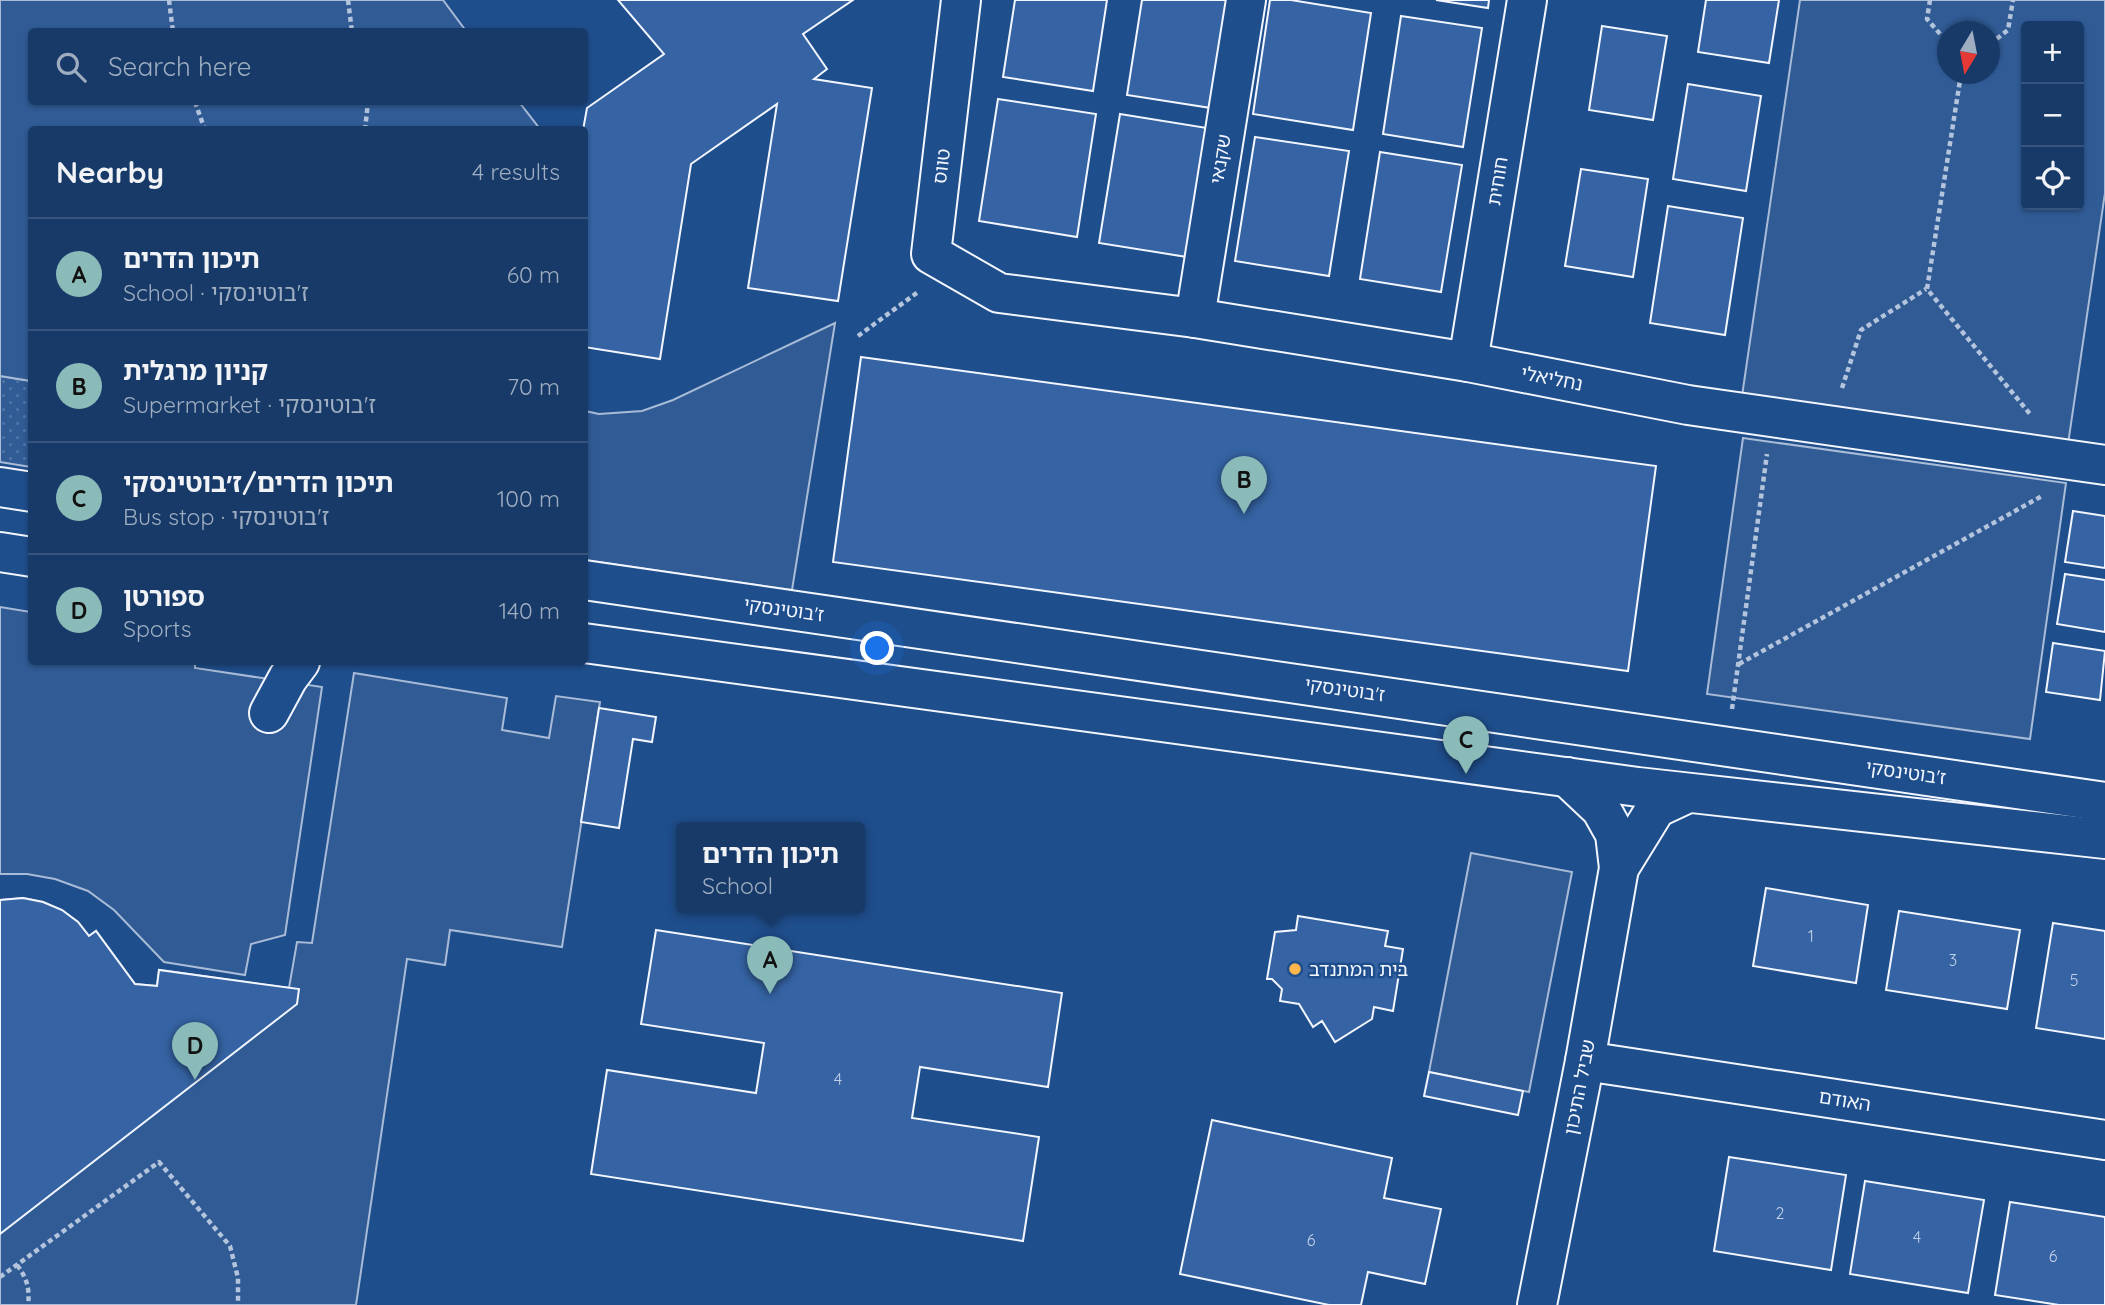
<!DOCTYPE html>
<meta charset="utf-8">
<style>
:root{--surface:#173a69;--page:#20416f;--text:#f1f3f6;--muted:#9eadc0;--line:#36547d;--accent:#8bbbb9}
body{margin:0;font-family:Quicksand,"Noto Sans Hebrew",sans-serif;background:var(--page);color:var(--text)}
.controls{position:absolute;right:21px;top:21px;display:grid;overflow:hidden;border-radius:7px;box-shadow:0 2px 5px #0004}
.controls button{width:63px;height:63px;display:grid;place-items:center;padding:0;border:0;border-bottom:2px solid var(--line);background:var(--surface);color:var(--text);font:35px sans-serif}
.compass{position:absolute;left:1937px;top:21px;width:63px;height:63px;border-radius:50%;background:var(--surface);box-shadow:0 2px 5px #0004;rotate:190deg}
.you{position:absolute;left:878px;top:649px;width:24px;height:24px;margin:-18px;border:5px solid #fff;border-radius:50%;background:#1a73e8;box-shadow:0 0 0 10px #1a73e833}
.badge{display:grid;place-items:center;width:46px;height:46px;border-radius:50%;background:var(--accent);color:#111;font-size:23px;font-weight:700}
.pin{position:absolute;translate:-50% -58px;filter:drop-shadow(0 2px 4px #0008)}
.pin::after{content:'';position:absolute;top:37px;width:24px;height:21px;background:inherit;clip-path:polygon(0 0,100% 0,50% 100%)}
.popup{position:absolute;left:676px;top:822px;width:189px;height:91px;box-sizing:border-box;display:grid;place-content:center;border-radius:7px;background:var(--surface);filter:drop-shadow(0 2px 5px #0005);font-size:23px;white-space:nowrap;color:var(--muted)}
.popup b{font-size:26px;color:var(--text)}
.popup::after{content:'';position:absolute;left:50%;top:100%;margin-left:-14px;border:14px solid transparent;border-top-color:var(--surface)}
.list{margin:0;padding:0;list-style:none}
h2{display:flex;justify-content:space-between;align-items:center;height:91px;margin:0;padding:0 28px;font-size:30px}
h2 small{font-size:23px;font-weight:400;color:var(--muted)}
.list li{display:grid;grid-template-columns:46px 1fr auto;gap:21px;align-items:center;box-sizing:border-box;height:112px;padding:0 28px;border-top:2px solid var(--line)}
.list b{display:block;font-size:26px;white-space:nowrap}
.list p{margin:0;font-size:23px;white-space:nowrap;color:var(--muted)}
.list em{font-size:23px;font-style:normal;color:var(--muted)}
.icon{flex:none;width:38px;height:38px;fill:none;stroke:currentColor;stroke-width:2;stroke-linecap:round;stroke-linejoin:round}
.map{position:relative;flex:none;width:2105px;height:1305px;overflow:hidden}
.search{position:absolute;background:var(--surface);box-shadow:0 2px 5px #0004;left:28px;top:28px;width:560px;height:77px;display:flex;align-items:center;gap:18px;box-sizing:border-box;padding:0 24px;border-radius:7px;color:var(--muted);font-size:26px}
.panel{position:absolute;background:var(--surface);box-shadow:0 2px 5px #0004;left:28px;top:126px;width:560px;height:539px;border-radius:7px}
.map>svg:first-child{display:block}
</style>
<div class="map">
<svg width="2105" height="1305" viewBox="0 0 2105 1305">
<defs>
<pattern id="grass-dots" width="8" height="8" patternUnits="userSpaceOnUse" patternTransform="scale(1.75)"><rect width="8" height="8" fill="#305b95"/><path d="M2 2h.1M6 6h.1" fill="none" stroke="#4e73a5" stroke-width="1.8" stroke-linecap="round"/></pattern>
</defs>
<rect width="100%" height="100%" fill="#1f4e8c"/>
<path fill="url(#grass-dots)" stroke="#a8bbd7" stroke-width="2" d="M0,376L31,381V467L0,462Z"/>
<g fill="#305b95" stroke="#a8bbd7" stroke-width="2" fill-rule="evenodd">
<path d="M0,0H443L466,31L32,32V102H519L540,129L32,130L31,381L0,376Z"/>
<path d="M1800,0H2105V193L2068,444L1742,396ZM2026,26H2079V205H2026ZM1948,32H1990V74H1948Z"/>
<path d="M835,323L792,590L585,560V411L599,414L642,411L673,400Z"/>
<path d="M1743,438L2066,483L2030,739L1707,694Z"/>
<path d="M0,607L31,612L32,662H195V668L322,687L285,935L251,944L245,975L164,962L114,910L88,891L55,879L27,874H0Z"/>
<path d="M354,673L507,698L502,730L549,738L556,696L600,702L562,947L450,930L445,965L407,959L356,1305H0V900L23,898L43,902L62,910L78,922L89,936L96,931L135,984L157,986L159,970L289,988L297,942L312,943Z"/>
<path d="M1471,853L1572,872L1529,1092L1429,1072Z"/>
</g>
<g fill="#3563a3" stroke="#f2f6ff" stroke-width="2">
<path d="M618,0H853L803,34L827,69L814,79L872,88L838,301L748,288L777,104L691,164L660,359L584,347L583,130L587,108L664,54Z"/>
<path d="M1015,0H1107L1093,91L1003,77Z"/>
<path d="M1142,0H1228L1211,108L1127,95Z"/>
<path d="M1270,0H1291L1371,13L1353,130L1253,114Z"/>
<path d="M1436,0H1489L1488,8Z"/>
<path d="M1706,0H1779L1769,63L1698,52Z"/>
<path d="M1401,16L1482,28L1463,147L1383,134Z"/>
<path d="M1602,26L1667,36L1653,120L1589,110Z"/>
<path d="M1688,84L1761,96L1746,191L1673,179Z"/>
<path d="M998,99L1096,114L1077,237L979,221Z"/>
<path d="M1120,114L1207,128L1187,257L1099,243Z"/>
<path d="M1255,137L1349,151L1329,276L1235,261Z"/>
<path d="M1380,152L1462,165L1441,292L1360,279Z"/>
<path d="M1581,169L1648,179L1633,277L1565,266Z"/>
<path d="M1668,206L1743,218L1725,335L1650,323Z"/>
<path d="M861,357L1656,466L1628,671L833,562Z"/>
<path d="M2073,511L2105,516V568L2065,562Z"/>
<path d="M2065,574L2105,580V632L2057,624Z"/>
<path d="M2053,643L2105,651L2100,700L2046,692Z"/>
<path d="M599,708L656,717L652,742L633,739L619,828L581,822Z"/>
<path d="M1766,888L1868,905L1856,983L1753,966Z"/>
<path d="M23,898L43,902L62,910L78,922L89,936L96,931L135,984L157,986L159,970L299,989L297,1004L0,1234V900Z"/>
<path d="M1899,911L2020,930L2007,1009L1886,990Z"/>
<path d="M1298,916L1388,931L1385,946L1403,949L1393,1011L1374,1007L1372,1019L1335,1042L1322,1021L1313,1027L1299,1004L1280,1001L1282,989L1272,979H1267L1275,932L1296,930Z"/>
<path d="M2053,923L2105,931V1039L2036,1028Z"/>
<path d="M656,930L1062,993L1048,1087L920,1067L912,1118L1039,1137L1023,1241L591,1174L607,1070L756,1093L764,1043L641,1024Z"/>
<path d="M1429,1072L1523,1091L1518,1115L1424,1096Z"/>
<path d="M1212,1120L1392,1158L1384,1198L1441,1209L1425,1284L1368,1272L1361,1305H1329L1180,1274Z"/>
<path d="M1729,1157L1846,1175L1831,1270L1714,1251Z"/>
<path d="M1865,1181L1984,1200L1968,1293L1850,1274Z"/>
<path d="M2010,1202L2105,1217V1305H2059L1995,1295Z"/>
</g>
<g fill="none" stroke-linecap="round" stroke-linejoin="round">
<defs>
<g id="minor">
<path d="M961,0L931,254L999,293L1195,318L1468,362L1688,405L2105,465"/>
<path d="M1195,318L1246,0"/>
<path d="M1468,362L1527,0"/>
<path d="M0,487L32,492"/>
<path d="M0,552L32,557"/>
<path d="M584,580L2105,802"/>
<path d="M584,643L1638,787L2105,839"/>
<path d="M269,713L288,678L300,662"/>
<path d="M1619,868L1656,808L1688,793"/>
<path d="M1585,1061L2105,1140"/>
<path d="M1537,1305L1585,1061L1619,868L1615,834L1601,809L1567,777"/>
</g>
</defs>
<use href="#minor" stroke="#f2f6ff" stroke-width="42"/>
<g stroke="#b3c4dc" stroke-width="4.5" stroke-dasharray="5 3.5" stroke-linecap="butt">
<path d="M169,0L173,32"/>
<path d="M348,0L352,32"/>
<path d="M1930,0L1927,19L1948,43"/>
<path d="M1990,44L2008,30L2013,0"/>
<path d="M1961,74L1927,289L2030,414"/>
<path d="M195,102L205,130"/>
<path d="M365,130L368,102"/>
<path d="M858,336L918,292"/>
<path d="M1842,388L1861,330L1926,289"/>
<path d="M1739,664L2042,496"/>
<path d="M1732,709L1767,454"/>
<path d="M17,1265C27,1278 30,1289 28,1305"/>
<path d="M0,1277L159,1162L230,1246L238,1278V1305"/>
</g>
<use href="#minor" stroke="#1f4e8c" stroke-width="38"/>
</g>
<circle fill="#ffb74d" stroke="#1f4e8c" stroke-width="2.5" cx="1295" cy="969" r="7"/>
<g text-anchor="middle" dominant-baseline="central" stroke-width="5" stroke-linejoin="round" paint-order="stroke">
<g font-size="16" fill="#c3d1e8">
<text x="1811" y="936">1</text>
<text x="1953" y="960">3</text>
<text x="2074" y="980">5</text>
<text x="838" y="1079">4</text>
<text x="1780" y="1213">2</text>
<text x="1917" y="1237">4</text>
<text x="1311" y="1240">6</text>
<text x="2053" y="1256">6</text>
</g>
<g font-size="19" fill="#f2f6ff" stroke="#1f4e8c">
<text transform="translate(1220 159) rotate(-81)">שקנאי</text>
<text transform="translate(941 166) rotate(-83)">טווס</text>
<text transform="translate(1497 181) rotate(-81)">חוחית</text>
<text transform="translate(1552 378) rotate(11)">נחליאלי</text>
<text transform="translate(784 609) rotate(8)">ז'בוטינסקי</text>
<text transform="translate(1345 689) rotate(8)">ז'בוטינסקי</text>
<text transform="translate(1906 772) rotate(8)">ז'בוטינסקי</text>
<text transform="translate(1579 1087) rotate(-79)">שביל התיכון</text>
<text transform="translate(1845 1100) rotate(9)">האודם</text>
</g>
<g font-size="19" fill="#f2f6ff" stroke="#1f4e8c" text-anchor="start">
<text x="1309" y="969">בית המתנדב</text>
</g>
</g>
</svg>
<div class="controls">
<button>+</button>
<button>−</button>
<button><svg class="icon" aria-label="locate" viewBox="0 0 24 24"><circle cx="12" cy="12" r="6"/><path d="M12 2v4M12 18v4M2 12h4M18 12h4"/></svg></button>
</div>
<svg class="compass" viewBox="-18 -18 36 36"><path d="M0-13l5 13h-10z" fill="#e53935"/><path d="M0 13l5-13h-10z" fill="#9eadc0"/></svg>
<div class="you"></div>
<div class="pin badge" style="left:770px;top:994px">A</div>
<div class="popup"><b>תיכון הדרים</b>School</div>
<div class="pin badge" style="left:1244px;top:514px">B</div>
<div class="pin badge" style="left:1466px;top:774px">C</div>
<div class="pin badge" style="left:195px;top:1080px">D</div>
<div class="search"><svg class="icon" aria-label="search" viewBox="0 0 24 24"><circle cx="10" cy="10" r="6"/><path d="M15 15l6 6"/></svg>Search here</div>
<section class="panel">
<h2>Nearby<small>4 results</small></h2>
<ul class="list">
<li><span class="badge">A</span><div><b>תיכון הדרים</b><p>School · ז'בוטינסקי</p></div><em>60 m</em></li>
<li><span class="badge">B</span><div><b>קניון מרגלית</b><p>Supermarket · ז'בוטינסקי</p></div><em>70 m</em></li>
<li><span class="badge">C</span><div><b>תיכון הדרים/ז׳בוטינסקי</b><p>Bus stop · ז'בוטינסקי</p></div><em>100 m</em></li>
<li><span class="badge">D</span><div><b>ספורטן</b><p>Sports</p></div><em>140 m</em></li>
</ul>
</section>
</div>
